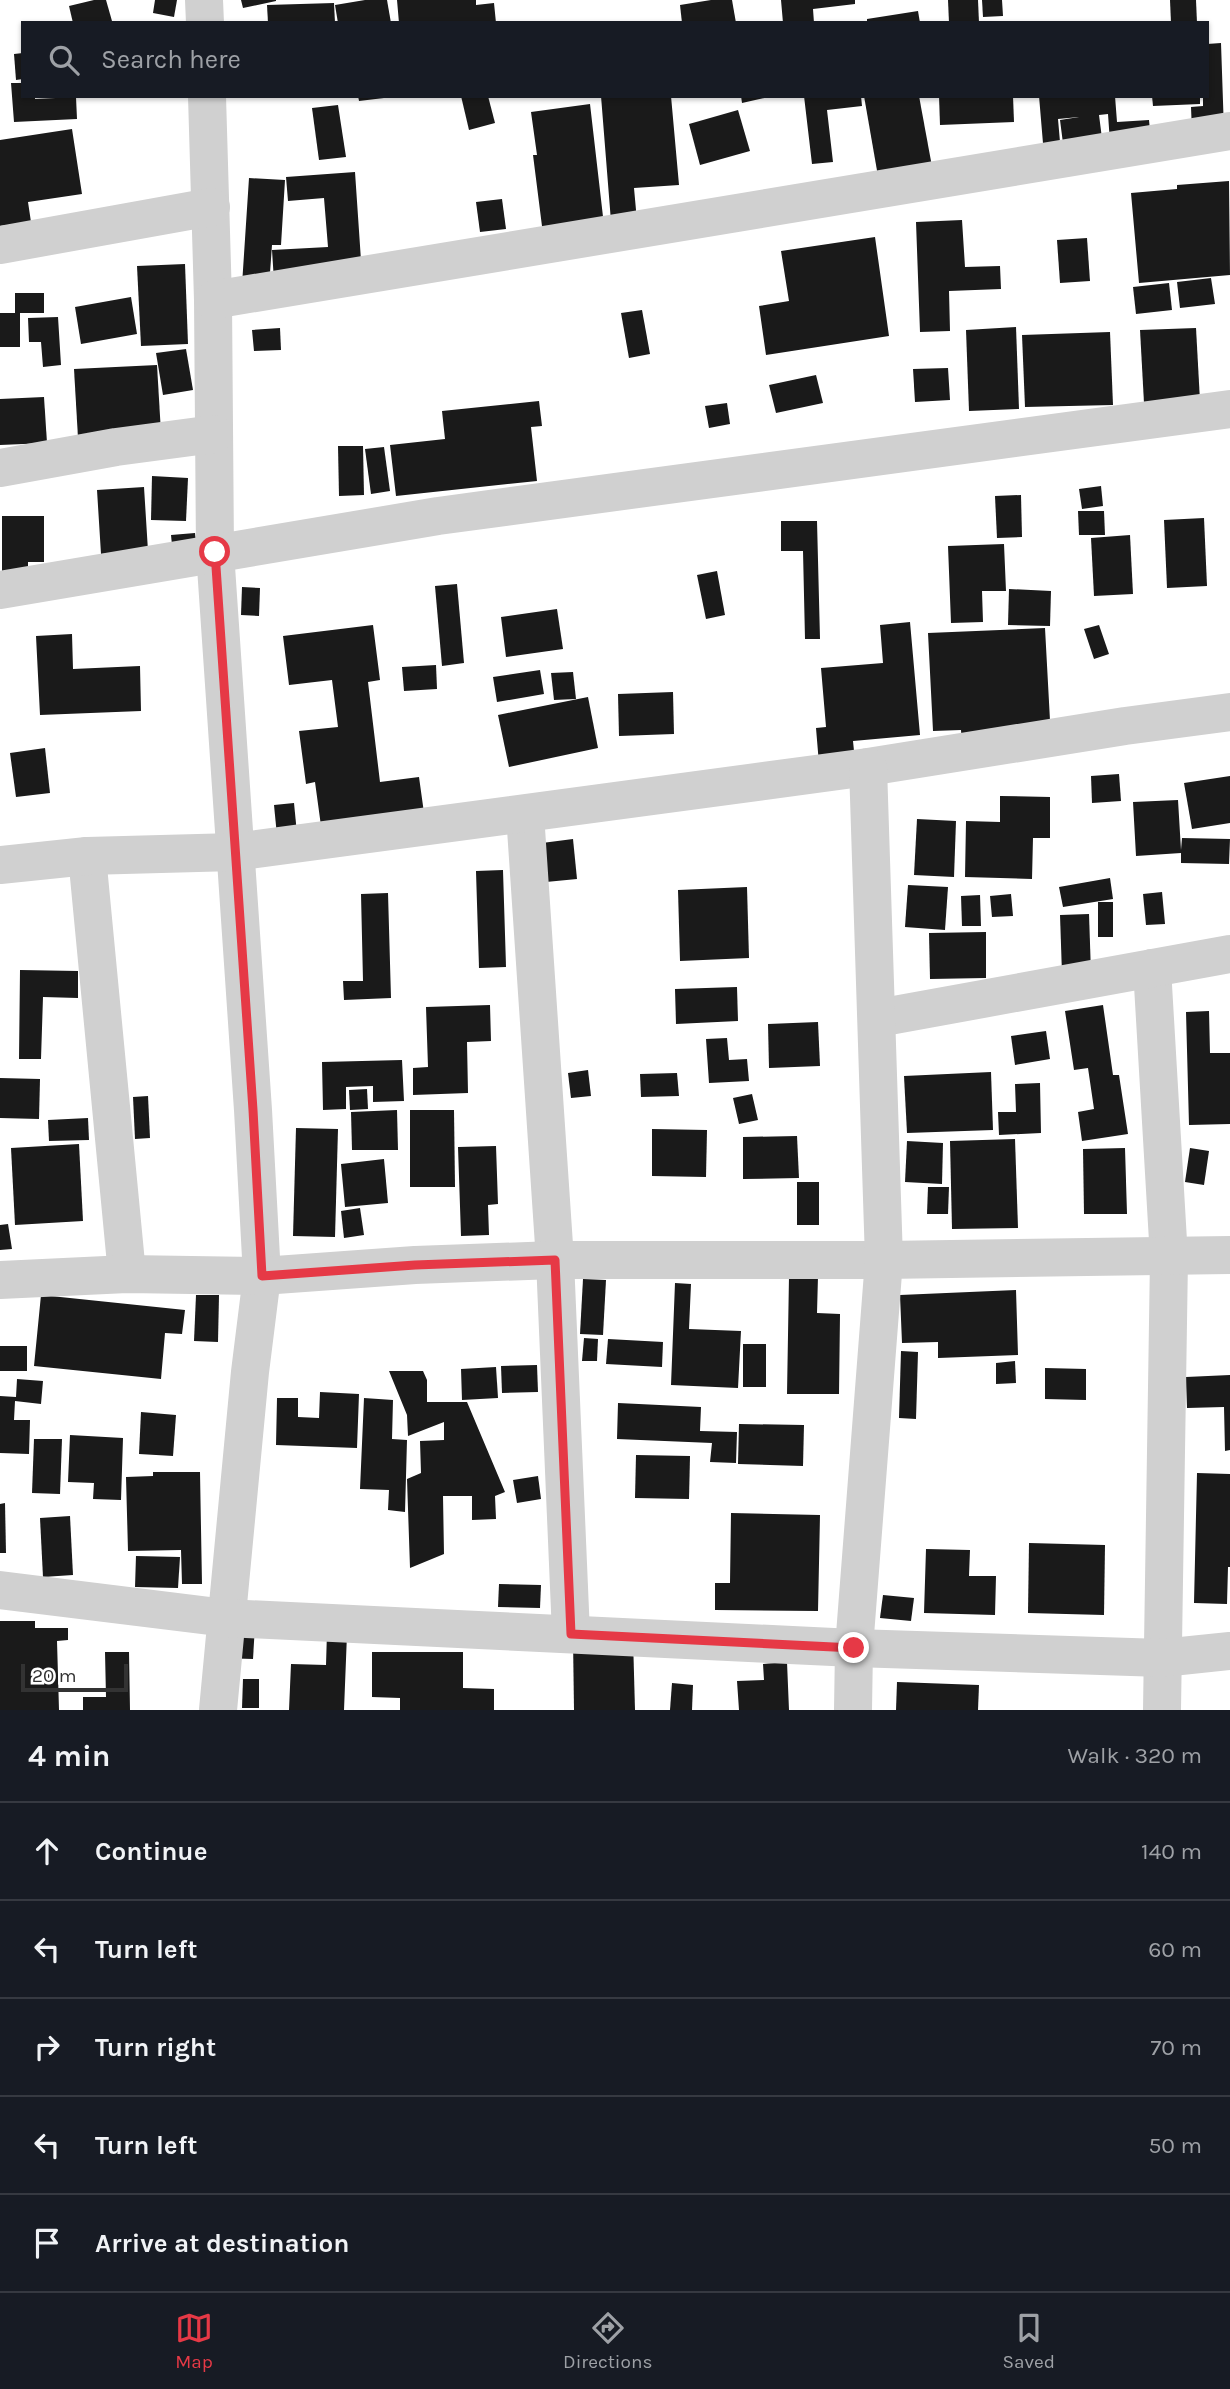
<!DOCTYPE html>
<meta charset="utf-8">
<style>
:root{--surface:#171b24;--page:#242831;--text:#f1f3f6;--muted:#9ea1a6;--line:#363941;--accent:#e63946}
body{margin:0;font-family:Karla,sans-serif;background:var(--page);color:var(--text)}
.scale{position:absolute;left:21px;bottom:18px;width:107px;box-sizing:border-box;padding-left:7px;border:4px solid #333;border-top:0;font-size:19px;line-height:24px;white-space:nowrap;color:#333;-webkit-text-stroke:5px #fff;paint-order:stroke}
.stop{position:absolute;width:21px;height:21px;margin:-16px;border:5px solid #e63946;border-radius:50%;background:#fff}
.stop.end{background:#e63946;border-color:#fff;box-shadow:0 2px 7px #0008}
.list{margin:0;padding:0;list-style:none}
h2{display:flex;justify-content:space-between;align-items:center;height:91px;margin:0;padding:0 28px;font-size:30px}
h2 small{font-size:23px;font-weight:400;color:var(--muted)}
.list li{display:grid;grid-template-columns:46px 1fr auto;gap:21px;align-items:center;box-sizing:border-box;height:98px;padding:0 28px;border-top:2px solid var(--line)}
.list b{display:block;font-size:26px;white-space:nowrap}
.list em{font-size:23px;font-style:normal;color:var(--muted)}
.icon{flex:none;width:38px;height:38px;fill:none;stroke:currentColor;stroke-width:2;stroke-linecap:round;stroke-linejoin:round}
.map{position:relative;flex:none;width:1230px;height:1710px;overflow:hidden}
.search{position:absolute;background:var(--surface);box-shadow:0 2px 5px #0004;left:21px;right:21px;top:21px;height:77px;display:flex;align-items:center;gap:18px;box-sizing:border-box;padding:0 24px;border-radius:0px;color:var(--muted);font-size:26px}
.sheet{height:581px;background:var(--surface)}
nav{display:flex;justify-content:space-around;align-items:center;box-sizing:border-box;height:98px;border-top:2px solid var(--line);background:var(--surface);font-size:19px;color:var(--muted)}
nav a{display:grid;justify-items:center;gap:4px}
nav .on{color:var(--accent)}
.map>svg:first-child{display:block}
</style>
<div class="map">
<svg width="1230" height="1710" viewBox="0 0 1230 1710">
<rect width="100%" height="100%" fill="#fff"/>
<g fill="#1a1a1a">
<path d="M94,0H106L112,21L73,23L69,6Z"/>
<path d="M155,0H177L174,17L153,13Z"/>
<path d="M241,0H276V1L243,8Z"/>
<path d="M365,0H387L391,23H338L335,5Z"/>
<path d="M397,0H476V5L494,3L496,23H399Z"/>
<path d="M711,0H732L736,23H682L680,5Z"/>
<path d="M781,0H855V4L813,9L814,23H783Z"/>
<path d="M948,0H978L979,23H949Z"/>
<path d="M982,0H1002L1003,16L983,17Z"/>
<path d="M1170,0H1196L1197,23H1171Z"/>
<path d="M334,3L335,23H268L267,5Z"/>
<path d="M918,11L920,23H867V19Z"/>
<path d="M1221,43L1224,131L1192,132L1191,107L1203,106V96H1207V44Z"/>
<path d="M23,53V79L16,80L14,54Z"/>
<path d="M11,83H23V96H35V99L76,97L77,119L14,122Z"/>
<path d="M358,96H384V98L359,101Z"/>
<path d="M461,96H488L495,123L469,130Z"/>
<path d="M601,96H671L679,185L634,188L638,232L612,234Z"/>
<path d="M741,96H769V97L742,103Z"/>
<path d="M804,96H861L862,106L827,110L833,162L812,164Z"/>
<path d="M864,96H919L933,172L879,182Z"/>
<path d="M939,96H1013L1014,122L940,125Z"/>
<path d="M1039,96H1115L1117,122L1149,120L1152,153L1111,157L1108,114L1099,115L1104,154L1065,159L1060,120L1079,117L1058,119L1062,165L1045,167Z"/>
<path d="M1152,96H1200V104L1153,106Z"/>
<path d="M590,104L605,234L544,242L533,155H537L531,112Z"/>
<path d="M338,105L346,157L319,160L312,108Z"/>
<path d="M738,110L750,151L700,165L689,124Z"/>
<path d="M72,129L82,194L28,202L31,222L0,226V140Z"/>
<path d="M355,172L362,275L274,281L272,250L328,247L324,198L288,201L286,177Z"/>
<path d="M249,178L285,180L281,245H272L269,287L242,285Z"/>
<path d="M1229,181L1230,275L1139,283L1131,193L1177,189V185Z"/>
<path d="M502,199L506,229L480,232L476,202Z"/>
<path d="M962,220L965,267L1000,266L1001,289L949,291L950,331L920,332L916,222Z"/>
<path d="M875,237L889,336L766,355L759,306L789,301L781,251Z"/>
<path d="M1087,238L1090,281L1060,283L1057,240Z"/>
<path d="M185,264L188,344L141,346L137,266Z"/>
<path d="M1211,278L1215,304L1180,308L1177,282Z"/>
<path d="M1169,283L1172,310L1136,314L1133,287Z"/>
<path d="M15,293H44V313H20V347H0V313H15Z"/>
<path d="M131,297L137,334L81,344L75,307Z"/>
<path d="M642,310L650,354L629,358L621,313Z"/>
<path d="M58,317L61,365L43,367L41,342H29L28,318Z"/>
<path d="M1016,327L1019,409L969,411L966,330Z"/>
<path d="M280,328L281,350L254,351L252,330Z"/>
<path d="M1196,328L1200,401L1144,403L1140,330Z"/>
<path d="M1110,332L1113,405L1025,407L1022,335Z"/>
<path d="M186,349L193,390L163,395L156,353Z"/>
<path d="M157,365L161,433L78,438L74,369Z"/>
<path d="M948,368L950,400L915,402L913,369Z"/>
<path d="M816,375L823,403L776,413L769,385Z"/>
<path d="M44,397L47,443L0,445V399Z"/>
<path d="M539,401L542,426L531,427L537,481L396,496L390,445L445,439L442,411Z"/>
<path d="M727,403L730,424L709,428L705,406Z"/>
<path d="M338,446H363L364,495L339,496Z"/>
<path d="M384,447L390,491L371,494L365,449Z"/>
<path d="M152,476L188,478L186,521L151,520Z"/>
<path d="M1101,486L1103,506L1082,509L1079,489Z"/>
<path d="M144,487L148,551L101,554L97,490Z"/>
<path d="M1021,495L1022,537L997,538L995,496Z"/>
<path d="M1078,511H1104L1105,535H1079Z"/>
<path d="M2,516H44V562H28V587H2Z"/>
<path d="M1204,518L1207,586L1167,588L1164,520Z"/>
<path d="M781,521H817L820,639H805L803,551H781Z"/>
<path d="M195,533L198,562L174,565L171,535Z"/>
<path d="M1130,535L1133,594L1094,596L1091,538Z"/>
<path d="M1004,544L1006,591H982L983,622L951,623L948,546Z"/>
<path d="M717,571L725,615L706,619L697,575Z"/>
<path d="M457,584L464,663L442,666L435,586Z"/>
<path d="M242,587L260,588L259,616L241,615Z"/>
<path d="M1009,589L1051,591L1050,626L1008,625Z"/>
<path d="M557,609L563,649L506,657L501,617Z"/>
<path d="M910,622L920,735L853,741L855,761L819,764L816,728L826,727L821,668L883,663L880,625Z"/>
<path d="M373,625L380,680L368,682L380,782L419,777L424,813L321,826L315,782L306,784L299,731L338,727L332,680L289,685L283,636Z"/>
<path d="M1099,625L1109,654L1094,659L1084,629Z"/>
<path d="M1045,628L1051,739L962,745L961,730L933,731L928,633Z"/>
<path d="M72,634L73,669L140,666L141,711L40,715L36,636Z"/>
<path d="M436,665L437,689L404,691L402,667Z"/>
<path d="M540,670L544,694L497,702L493,677Z"/>
<path d="M573,672L576,699L554,700L551,673Z"/>
<path d="M673,692L674,734L619,736L618,694Z"/>
<path d="M588,697L598,748L509,767L498,715Z"/>
<path d="M45,748L50,793L16,797L10,753Z"/>
<path d="M1119,774L1121,801L1092,803L1091,776Z"/>
<path d="M1230,776V823L1192,829L1184,783Z"/>
<path d="M1000,796L1050,797V838H1033L1032,879L965,877L966,821L1000,822Z"/>
<path d="M1178,800L1181,850L1182,838L1230,839L1229,864L1181,863V853L1136,856L1133,802Z"/>
<path d="M294,803L298,844L278,846L274,805Z"/>
<path d="M917,819L956,821L954,877L914,875Z"/>
<path d="M573,839L577,879L546,882L542,843Z"/>
<path d="M503,870L506,967L479,968L476,871Z"/>
<path d="M1110,878L1113,899L1063,907L1059,887Z"/>
<path d="M908,885L948,887L945,930L905,927Z"/>
<path d="M747,887L749,958L680,961L678,890Z"/>
<path d="M1162,892L1165,924L1146,925L1143,894Z"/>
<path d="M388,893L391,998L344,1000L343,981H363L361,894Z"/>
<path d="M1011,894L1013,916L992,917L990,896Z"/>
<path d="M980,895L981,926H962L961,896Z"/>
<rect x="1098" y="902" width="15" height="35"/>
<path d="M1089,914L1091,973L1062,974L1060,915Z"/>
<path d="M986,932V978L930,979L929,933Z"/>
<path d="M20,970L78,971V998L43,997L41,1059H19Z"/>
<path d="M737,987L738,1021L676,1024L675,989Z"/>
<path d="M490,1005L491,1041L467,1042L468,1093L413,1095V1068L428,1067L426,1007Z"/>
<path d="M1103,1005L1113,1075H1119L1128,1134L1082,1141L1078,1112L1094,1109L1088,1068L1074,1070L1065,1011Z"/>
<path d="M1209,1011L1210,1053H1230V1124L1189,1125L1186,1012Z"/>
<path d="M818,1022L820,1066L769,1068L768,1024Z"/>
<path d="M1046,1031L1050,1059L1015,1065L1011,1036Z"/>
<path d="M727,1038L729,1060L747,1059L749,1081L709,1083L706,1039Z"/>
<path d="M402,1060L404,1101L373,1102V1086L346,1087V1109L323,1110L322,1062Z"/>
<path d="M588,1070L591,1096L571,1098L568,1073Z"/>
<path d="M991,1072L993,1130L907,1133L904,1076Z"/>
<path d="M677,1073L679,1096L641,1097L640,1074Z"/>
<path d="M0,1078L40,1079L39,1119L0,1118Z"/>
<path d="M1040,1083L1041,1133L999,1135L998,1112H1016L1015,1084Z"/>
<path d="M367,1089L368,1109L350,1110L349,1090Z"/>
<path d="M752,1094L758,1120L739,1124L733,1098Z"/>
<path d="M148,1096L150,1138L135,1139L133,1097Z"/>
<path d="M397,1110L398,1150H352L351,1112Z"/>
<path d="M410,1110H454L455,1187H410Z"/>
<path d="M88,1118L89,1140L49,1141L48,1120Z"/>
<path d="M296,1128L338,1129L335,1237L293,1236Z"/>
<path d="M652,1129L707,1130L706,1177L652,1176Z"/>
<path d="M797,1136L799,1178L743,1179V1137Z"/>
<path d="M1015,1139L1018,1228L952,1229L950,1141Z"/>
<path d="M907,1141L943,1143L942,1184L905,1182Z"/>
<path d="M79,1144L83,1221L15,1225L11,1148Z"/>
<path d="M496,1146L498,1204L488,1205L489,1235L461,1236L458,1147Z"/>
<path d="M1125,1148L1127,1214H1084L1083,1149Z"/>
<path d="M1190,1148L1209,1151L1204,1185L1185,1182Z"/>
<path d="M384,1159L388,1203L345,1207L341,1164Z"/>
<rect x="797" y="1182" width="22" height="43"/>
<path d="M928,1187H949L948,1214H927Z"/>
<path d="M360,1208L364,1235L344,1238L341,1211Z"/>
<path d="M8,1224L12,1249L0,1250V1225Z"/>
<path d="M789,1276H818L817,1313L840,1314L839,1394H787Z"/>
<path d="M583,1279L606,1280L603,1335L580,1334Z"/>
<path d="M675,1283L691,1284L689,1329L741,1331L738,1388L671,1385Z"/>
<path d="M1016,1290L1018,1355L938,1358V1342L902,1343L900,1295Z"/>
<path d="M41,1295L185,1310L182,1334L165,1333L161,1379L34,1366Z"/>
<path d="M196,1295H219L218,1342L194,1341Z"/>
<path d="M584,1338L598,1339L597,1361H582Z"/>
<path d="M608,1339L663,1342L662,1367L606,1364Z"/>
<rect x="743" y="1344" width="23" height="43"/>
<rect x="0" y="1346" width="27" height="25"/>
<path d="M901,1351L918,1352L916,1419L899,1418Z"/>
<path d="M1015,1361L1016,1383L996,1384V1363Z"/>
<path d="M537,1365L538,1392L502,1393L501,1366Z"/>
<path d="M496,1367L498,1398L462,1400L461,1369Z"/>
<path d="M1045,1368L1086,1369V1400L1045,1399Z"/>
<path d="M389,1371H423L427,1380V1402H467L505,1492L495,1496L496,1519L472,1520V1496H443L444,1554L410,1568L407,1479L421,1473L420,1441L444,1440V1422L408,1436L407,1415Z"/>
<path d="M1230,1375V1450L1225,1451L1224,1407L1187,1408L1186,1377Z"/>
<path d="M17,1379L43,1381L41,1404L15,1401L14,1420H30L29,1454L0,1453V1396L16,1397Z"/>
<path d="M320,1392L359,1394L357,1448L276,1445L277,1398H298V1417L319,1418Z"/>
<path d="M364,1398L393,1400L392,1439L407,1440L405,1512L388,1510L389,1490L360,1489Z"/>
<path d="M618,1403L701,1407L700,1431L737,1432L736,1463L710,1462L712,1443L617,1439Z"/>
<path d="M141,1412L176,1415L173,1456L139,1454Z"/>
<path d="M739,1424L804,1425L803,1466L738,1464Z"/>
<path d="M70,1435L123,1438L121,1500L93,1499L94,1483L68,1482Z"/>
<path d="M34,1439H62L60,1494L32,1493Z"/>
<path d="M636,1455L690,1456L689,1499L635,1498Z"/>
<path d="M153,1472H200L202,1584H182L181,1550L128,1551L126,1477L153,1476Z"/>
<path d="M1197,1473L1230,1474V1567H1228L1227,1604L1194,1603Z"/>
<path d="M538,1476L541,1499L517,1503L513,1480Z"/>
<path d="M5,1503L6,1553H0V1504Z"/>
<path d="M731,1513L820,1515L818,1611L715,1610V1583H730Z"/>
<path d="M70,1516L73,1575L43,1577L40,1518Z"/>
<path d="M1029,1543L1105,1545L1104,1615L1028,1613Z"/>
<path d="M926,1549L970,1550L969,1576H996L995,1615L924,1613Z"/>
<path d="M136,1556L180,1557L178,1588L135,1587Z"/>
<path d="M499,1584L541,1585L540,1608L498,1607Z"/>
<path d="M883,1595L914,1598L911,1621L880,1618Z"/>
<path d="M0,1621H35V1628H68V1640L57,1641L59,1710H0Z"/>
<path d="M255,1625L253,1659L220,1658Z"/>
<path d="M327,1632L347,1634L344,1710H289L291,1664L326,1665Z"/>
<path d="M633,1638L635,1710H574L573,1639Z"/>
<path d="M105,1652H129L130,1710H83V1697H106Z"/>
<path d="M372,1652H463V1688L494,1689V1710H400V1698L372,1697Z"/>
<path d="M787,1662L789,1710H739L737,1681L764,1680L763,1664Z"/>
<path d="M243,1679H259V1708H242Z"/>
<path d="M897,1682L979,1685L978,1710H896Z"/>
<path d="M672,1683L693,1685L692,1710H670Z"/>
</g>
<g fill="none" stroke-linecap="round" stroke-linejoin="round">
<g stroke="#d0d0d0" stroke-width="38">
<path d="M204,0L205,23"/>
<path d="M207,96L213,300L215,552L253,1110L262,1276L250,1372L218,1710"/>
<path d="M0,245L211,207"/>
<path d="M213,300L1230,131"/>
<path d="M0,468L116,447L214,434"/>
<path d="M0,590L438,516L1230,409"/>
<path d="M525,814L555,1260L571,1634"/>
<path d="M87,856L127,1274"/>
<path d="M0,865L87,856L235,852L868,767L1125,726L1230,712"/>
<path d="M1152,968L1169,1258L1162,1710"/>
<path d="M878,1018L1230,954"/>
<path d="M0,1280L127,1274L262,1276L415,1265L555,1260H884L1230,1255"/>
<path d="M0,1590L226,1618L854,1648L1162,1658L1230,1651"/>
<path d="M853,1710L854,1648L884,1260L868,767"/>
</g>
</g>
<g fill="none" stroke-linecap="round" stroke-linejoin="round">
<path stroke="#e63946" stroke-width="9" d="M215,552L253,1110L262,1276L415,1265L555,1260L571,1634L854,1648"/>
</g>
</svg>
<div class="scale">20 m</div>
<div class="stop" style="left:215px;top:552px"></div>
<div class="stop end" style="left:854px;top:1648px"></div>
<div class="search"><svg class="icon" aria-label="search" viewBox="0 0 24 24"><circle cx="10" cy="10" r="6"/><path d="M15 15l6 6"/></svg>Search here</div>
</div>
<section class="sheet">
<h2>4 min<small>Walk · 320 m</small></h2>
<ul class="list">
<li><svg class="icon" aria-label="ahead" viewBox="0 0 24 24"><path d="M12 20V5M6 11l6-6 6 6"/></svg><div><b>Continue</b></div><em>140 m</em></li>
<li><svg class="icon" aria-label="left" viewBox="0 0 24 24"><path d="M17 20v-9H6M10 6l-5 5 5 5"/></svg><div><b>Turn left</b></div><em>60 m</em></li>
<li><svg class="icon" aria-label="right" viewBox="0 0 24 24"><path d="M7 20v-9h11M14 6l5 5-5 5"/></svg><div><b>Turn right</b></div><em>70 m</em></li>
<li><svg class="icon" aria-label="left" viewBox="0 0 24 24"><path d="M17 20v-9H6M10 6l-5 5 5 5"/></svg><div><b>Turn left</b></div><em>50 m</em></li>
<li><svg class="icon" aria-label="arrive" viewBox="0 0 24 24"><path d="M6 21V4h12l-3 4 3 4H6"/></svg><div><b>Arrive at destination</b></div></li>
</ul>
</section>
<nav>
<a class="on"><svg class="icon" aria-label="map" viewBox="0 0 24 24"><path d="M3 6l6-2 6 2 6-2v14l-6 2-6-2-6 2zM9 4v14M15 6v14"/></svg>Map</a>
<a><svg class="icon" aria-label="directions" viewBox="0 0 24 24"><path d="M12 3l9 9-9 9-9-9zM9 14v-3h6M13 9l2 2-2 2"/></svg>Directions</a>
<a><svg class="icon" aria-label="saved" viewBox="0 0 24 24"><path d="M7 4h10v16l-5-4-5 4z"/></svg>Saved</a>
</nav>
